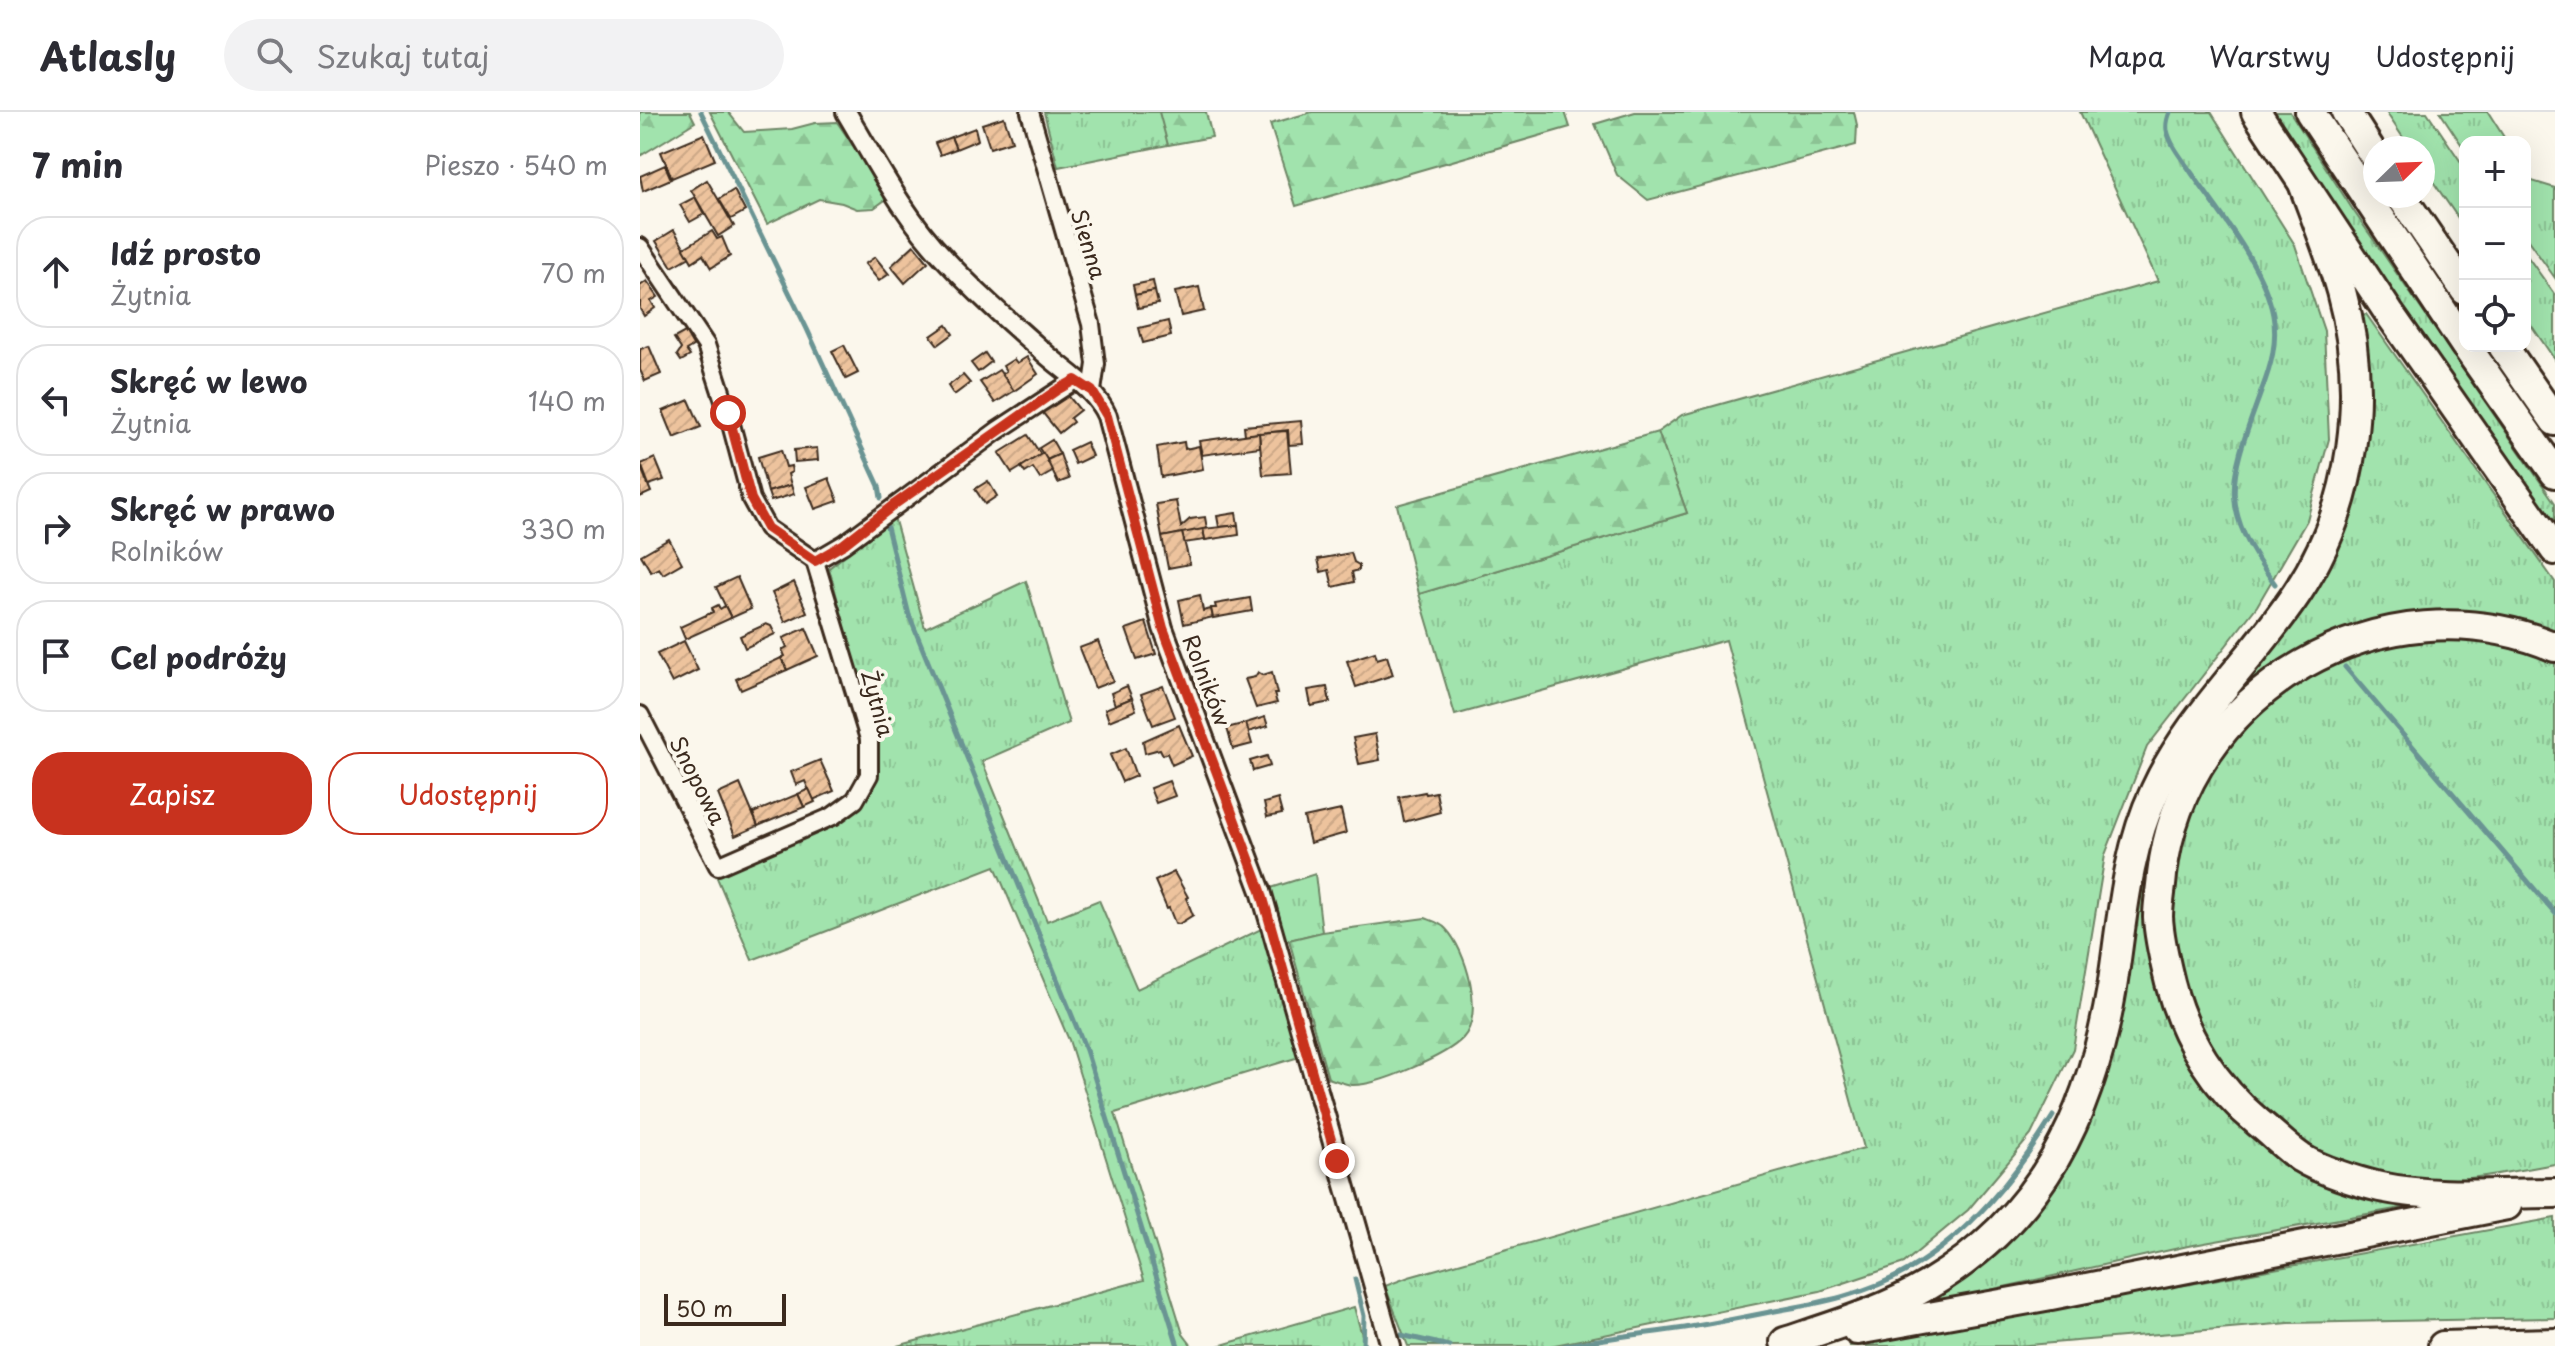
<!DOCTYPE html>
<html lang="pl">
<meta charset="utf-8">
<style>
:root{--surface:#fff;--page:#f2f2f3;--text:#2b2b33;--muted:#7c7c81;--line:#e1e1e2;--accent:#c8321e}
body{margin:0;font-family:"Playpen Sans",sans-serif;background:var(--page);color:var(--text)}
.controls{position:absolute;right:24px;top:24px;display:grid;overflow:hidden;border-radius:16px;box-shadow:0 8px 32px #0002}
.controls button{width:72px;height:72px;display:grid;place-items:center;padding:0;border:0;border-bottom:2px solid var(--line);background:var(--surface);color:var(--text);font:40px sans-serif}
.compass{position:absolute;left:1723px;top:24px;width:72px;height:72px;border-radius:50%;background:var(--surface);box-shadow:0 8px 32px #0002;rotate:67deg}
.scale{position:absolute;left:24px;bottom:20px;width:122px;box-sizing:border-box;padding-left:8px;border:4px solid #3b2a1e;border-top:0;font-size:22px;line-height:28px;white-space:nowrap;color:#3b2a1e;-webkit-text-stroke:6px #fbf7ec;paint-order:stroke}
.stop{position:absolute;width:24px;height:24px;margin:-18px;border:6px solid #c8321e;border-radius:50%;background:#fff}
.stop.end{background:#c8321e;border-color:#fff;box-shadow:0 2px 8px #0008}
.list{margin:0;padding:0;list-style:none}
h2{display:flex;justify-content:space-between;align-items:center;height:104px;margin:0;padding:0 32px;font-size:34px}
h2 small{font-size:26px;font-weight:400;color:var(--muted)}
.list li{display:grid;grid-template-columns:52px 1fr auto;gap:24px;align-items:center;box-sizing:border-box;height:112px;margin:0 16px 16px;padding:0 16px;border:2px solid var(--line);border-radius:32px}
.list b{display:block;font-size:30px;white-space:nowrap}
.list p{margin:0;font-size:26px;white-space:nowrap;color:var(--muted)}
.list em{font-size:26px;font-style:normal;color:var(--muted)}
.actions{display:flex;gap:16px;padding:24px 32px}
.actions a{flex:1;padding:18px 0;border:2px solid var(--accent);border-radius:32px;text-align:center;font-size:28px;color:var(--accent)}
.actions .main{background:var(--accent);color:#fff}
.icon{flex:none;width:44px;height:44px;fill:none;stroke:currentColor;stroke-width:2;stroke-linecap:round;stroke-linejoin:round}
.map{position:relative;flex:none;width:1915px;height:1234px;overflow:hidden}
header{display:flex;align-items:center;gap:48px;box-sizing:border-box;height:112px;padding:0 40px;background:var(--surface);border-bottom:2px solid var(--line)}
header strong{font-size:38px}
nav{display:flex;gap:44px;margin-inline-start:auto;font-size:28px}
.search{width:560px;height:72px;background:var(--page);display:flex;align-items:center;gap:20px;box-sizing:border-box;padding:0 28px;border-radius:44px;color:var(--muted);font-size:30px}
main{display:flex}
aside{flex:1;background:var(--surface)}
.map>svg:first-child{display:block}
</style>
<header>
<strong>Atlasly</strong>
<div class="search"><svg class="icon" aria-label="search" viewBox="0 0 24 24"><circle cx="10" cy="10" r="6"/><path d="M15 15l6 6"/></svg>Szukaj tutaj</div>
<nav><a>Mapa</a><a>Warstwy</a><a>Udostępnij</a></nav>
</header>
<main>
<aside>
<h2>7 min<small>Pieszo · 540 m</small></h2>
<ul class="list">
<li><svg class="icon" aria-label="ahead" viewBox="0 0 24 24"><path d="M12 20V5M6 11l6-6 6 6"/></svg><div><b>Idź prosto</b><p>Żytnia</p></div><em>70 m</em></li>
<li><svg class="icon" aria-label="left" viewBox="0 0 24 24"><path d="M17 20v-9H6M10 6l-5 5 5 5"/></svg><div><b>Skręć w lewo</b><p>Żytnia</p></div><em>140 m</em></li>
<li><svg class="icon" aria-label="right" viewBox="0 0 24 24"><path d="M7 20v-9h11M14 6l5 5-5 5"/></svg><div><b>Skręć w prawo</b><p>Rolników</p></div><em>330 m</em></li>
<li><svg class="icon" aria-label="arrive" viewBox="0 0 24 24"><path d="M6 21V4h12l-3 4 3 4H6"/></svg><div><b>Cel podróży</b></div></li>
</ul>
<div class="actions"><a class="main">Zapisz</a><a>Udostępnij</a></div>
</aside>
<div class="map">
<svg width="1915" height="1234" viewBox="0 0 1915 1234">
<defs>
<pattern id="grass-tufts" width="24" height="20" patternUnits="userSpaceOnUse" patternTransform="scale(2)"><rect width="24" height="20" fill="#a1e3ad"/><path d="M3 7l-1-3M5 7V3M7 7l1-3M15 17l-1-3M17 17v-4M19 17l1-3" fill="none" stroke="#8cc394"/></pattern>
<pattern id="forest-firs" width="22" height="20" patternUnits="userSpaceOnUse" patternTransform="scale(2)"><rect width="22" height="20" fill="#a1e3ad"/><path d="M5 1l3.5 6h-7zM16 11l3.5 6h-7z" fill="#8cc394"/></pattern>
<pattern id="building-hatch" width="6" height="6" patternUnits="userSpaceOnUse" patternTransform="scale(2)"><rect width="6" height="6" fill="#edc39d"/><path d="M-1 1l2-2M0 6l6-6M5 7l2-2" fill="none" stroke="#cca887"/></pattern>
</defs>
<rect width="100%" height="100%" fill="#fbf7ec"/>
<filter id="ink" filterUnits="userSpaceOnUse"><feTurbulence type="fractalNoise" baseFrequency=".0125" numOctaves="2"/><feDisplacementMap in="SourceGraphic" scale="16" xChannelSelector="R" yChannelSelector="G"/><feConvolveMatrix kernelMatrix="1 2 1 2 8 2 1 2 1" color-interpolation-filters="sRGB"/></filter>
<g filter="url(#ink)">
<g fill="url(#grass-tufts)" stroke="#6e8666" stroke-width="2">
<path d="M404,0H522L528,33L418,55Z"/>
<path d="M1440,0H1571L1655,133L1684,219L1689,327L1667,408L1617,494L1507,635L1465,743L1433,937L1391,1023L1328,1098L1264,1151L1180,1179L910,1234H768L745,1174L769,1165L1224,1036L1086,528L815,603L779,482L1047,401L1018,320L1042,303L1518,169Z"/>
<path d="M1629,0H1650L1713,98L1915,391V419L1810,274Z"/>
<path d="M1746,0H1787L1825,56V116L1783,55V36H1770Z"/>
<path d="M1800,0H1848L1867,30H1825V38Z"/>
<path d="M1885,58L1892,69L1915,76V166L1885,124Z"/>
<path d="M1885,141L1915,183V248L1885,204Z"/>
<path d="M1726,202L1915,470V520L1852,504L1788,501L1732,511L1697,522L1665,537L1573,616L1510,809L1589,997L1778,1093L1548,1134L1301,1189L1298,1182C1398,1119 1455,1030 1478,914C1493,836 1495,757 1527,683C1544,642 1573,609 1600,573C1627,538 1662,499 1684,461C1730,381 1735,292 1722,203Z"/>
<path d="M254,405L285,516L386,469L429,611L342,649L407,809L459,788L497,877L638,809L631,776L675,762L682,820L630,833L659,945L475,1001L543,1222L552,1234H257L504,1168L429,928L355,754L112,848L75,761L218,692L235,626L189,456Z"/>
<path d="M1765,527L1842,529L1915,548V1052C1875,1059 1835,1067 1795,1069C1785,1069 1774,1071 1764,1069C1610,1044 1503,890 1541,738C1546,721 1548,700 1556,685C1567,662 1582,638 1597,618C1609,602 1644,574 1661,562C1677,550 1742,535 1765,527Z"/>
<path d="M1915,1106V1206L1649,1211L1377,1234H1209Z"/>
<path d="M714,1195L725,1234H578Z"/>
</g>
<g fill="url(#forest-firs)" stroke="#6e8666" stroke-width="2">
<path d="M0,0H50L55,10L0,44Z"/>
<path d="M70,0H88L104,20L152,17L175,11L197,10L241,74L245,88L234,96L217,97L202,91L179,87L127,112Z"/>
<path d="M519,0H566L572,25L528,33Z"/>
<path d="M672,0H925L930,15L656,94L630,12Z"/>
<path d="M995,0H1214L1217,13L1216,33L1008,88L977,63L955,12Z"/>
<path d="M1018,320L1047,401L779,482L757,393Z"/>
<path d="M785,806C793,809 801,811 806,817C826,838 845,902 823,926C806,944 737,974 712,973C704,972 695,968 688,966L649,828L682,820Z"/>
</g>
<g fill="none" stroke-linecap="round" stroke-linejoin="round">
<g stroke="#6a9493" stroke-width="5">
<path d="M61,0L167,217L239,374L241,386"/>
<path d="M1530,0C1528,5 1526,12 1527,18C1530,33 1543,48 1551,60C1579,101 1624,154 1633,203C1638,230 1631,254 1621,280C1590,366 1576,393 1635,472"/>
<path d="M245,407L269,503L446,938L538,1234"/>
<path d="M1705,555L1915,801"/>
<path d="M715,1167L724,1204L723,1234"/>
<path d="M761,1223L809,1234"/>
<path d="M924,1234C964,1226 1004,1222 1045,1216C1075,1211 1105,1205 1135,1199C1180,1191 1228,1182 1268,1158C1331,1121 1375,1065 1413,1004"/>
</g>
</g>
<g fill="url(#building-hatch)" stroke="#3b2a1e" stroke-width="2">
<path d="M364,5L372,29L350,36L342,12Z"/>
<path d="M335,16L338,28L316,37L311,25Z"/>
<path d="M64,22L75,48L32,66L21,40Z"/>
<path d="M311,25L316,37L300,43L295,31Z"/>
<path d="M25,53L31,67L3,79L0,64Z"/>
<path d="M67,68L94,114L78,124L51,78Z"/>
<path d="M94,78L105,99L91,107L79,87Z"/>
<path d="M55,85L64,102L50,110L40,93Z"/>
<path d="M34,118L50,145L32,155L16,129Z"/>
<path d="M72,119L77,127L82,125L90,144L71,156L63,143L52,150L44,136Z"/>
<path d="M274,133L288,150L265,171L251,154Z"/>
<path d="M235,145L249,162L239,169L225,152Z"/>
<path d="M7,169L18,185L11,189L15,196L4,204L0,197V174Z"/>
<path d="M513,169L515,179L495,183L493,173Z"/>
<path d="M559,175L564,199L541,204L535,180Z"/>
<path d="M515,179L518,192L498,196L495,183Z"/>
<path d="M528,209L531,224L503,231L499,216Z"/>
<path d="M307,213L313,222L298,233L291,224Z"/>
<path d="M45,220L53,234L46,238L50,244L41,249L37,243L41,237L34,226Z"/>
<path d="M204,233L218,261L206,267L192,239Z"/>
<path d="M9,234L21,262L5,269L0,258V237Z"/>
<path d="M345,241L351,250L338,260L331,251Z"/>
<path d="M387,245L398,262L374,279L362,262L366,259L363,254L374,247L377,251Z"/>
<path d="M359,258L374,279L355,291L340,270Z"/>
<path d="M323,263L330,271L314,283L308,274Z"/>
<path d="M426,281L440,298L430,306L433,310L419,321L402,300Z"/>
<path d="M49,288L61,315L34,326L23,299Z"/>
<path d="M661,309L663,332L649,333L648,318L605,323L604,314Z"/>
<path d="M647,319L651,361L623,363L619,321Z"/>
<path d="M619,321L620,335L562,343L559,329Z"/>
<path d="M388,323L401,343L372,361L359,341Z"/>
<path d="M412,328L420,342L407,348L399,336Z"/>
<path d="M446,330L452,344L435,352L429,338Z"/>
<path d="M544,330L545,337L559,334L563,357L521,365L517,335Z"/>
<path d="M177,336L178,348L155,350L154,338Z"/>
<path d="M141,338L146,355L151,354L152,360L148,362L151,373L128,380L118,345Z"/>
<path d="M403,341L414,359L400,367L393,356L385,361L381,355Z"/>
<path d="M420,342L429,367L418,371L407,348Z"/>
<path d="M15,346L24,368L9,373L1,352Z"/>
<path d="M0,353L11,380L0,385Z"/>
<path d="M189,366L198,389L175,397L166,375Z"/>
<path d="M348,369L357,384L345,392L335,377Z"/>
<path d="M151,373L154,382L131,389L128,380Z"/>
<path d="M536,389L541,415L550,407L565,405L567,417L522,425L516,392Z"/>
<path d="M596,401L598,413L579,415L577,404Z"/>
<path d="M598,413L599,423L565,428L563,417Z"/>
<path d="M563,417L565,428L544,431L542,421Z"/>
<path d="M542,421L550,452L528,456L522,425Z"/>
<path d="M29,427L42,451L23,462L19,456L11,460L1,443Z"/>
<path d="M711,441L714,450L719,453V458L712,460L714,470L693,475L689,458L681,460L678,447Z"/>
<path d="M97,465L111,497L91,506L76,475Z"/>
<path d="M154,470L167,500L145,510L132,481Z"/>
<path d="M560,483L563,499L571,497L573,505L544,512L539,488Z"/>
<path d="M610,486L612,499L573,506L571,496H576L575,492Z"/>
<path d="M78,493L80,497L85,494L91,506L45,527L40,515L73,500L72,496Z"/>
<path d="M506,510L516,542L497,548L486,517Z"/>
<path d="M126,512L131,514L135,522L105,536L100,524Z"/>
<path d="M166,516L178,544L147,558L141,546L145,544L142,538L147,535L143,526Z"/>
<path d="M44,529L58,558L32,571L17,542Z"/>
<path d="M458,529L473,569L455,576L439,536Z"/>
<path d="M735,540L737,547L747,544L753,563L716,575L707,549Z"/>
<path d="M141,546L147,558L101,578L96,567Z"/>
<path d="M618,560L623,563L632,560L637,582H634L637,591L616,596L605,567L615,565Z"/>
<path d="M487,574L492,586L475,593L471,581Z"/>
<path d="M523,574L535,605L513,613L501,582Z"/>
<path d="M687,575L690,590L671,594L668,578Z"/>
<path d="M492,586L496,598L469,609L465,597Z"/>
<path d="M625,605L628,614L608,620L606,611Z"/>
<path d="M606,611L612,632L593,637L587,616Z"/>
<path d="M539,613L552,644L532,653L527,641L523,643L520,637L505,641L503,629Z"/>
<path d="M735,622L740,648L719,652L713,626Z"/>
<path d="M486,636L496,664L482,670L470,643Z"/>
<path d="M627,644L630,654L613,659L610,649Z"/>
<path d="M180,648L194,679L173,688L165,669L156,673L151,660Z"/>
<path d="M529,669L535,684L516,691L510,676Z"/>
<path d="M100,672L118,714L95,724L78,682Z"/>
<path d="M169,677L175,690L164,695L158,682Z"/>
<path d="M785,680L786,682L796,680L800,700L764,710L759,685Z"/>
<path d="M158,682L164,695L118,714L113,701Z"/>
<path d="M638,687L642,702L627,705L624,691Z"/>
<path d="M701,698L706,721L670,731L664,706Z"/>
<path d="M534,760L548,785L546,786L553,803L539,812L535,811L529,796L527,797L515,769Z"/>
</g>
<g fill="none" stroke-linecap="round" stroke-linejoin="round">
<defs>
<g id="minor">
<path d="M390,0L451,212L456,252L452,279"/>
<path d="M0,135L66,233L88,301L111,387L127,416L175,449L204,432L357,319L435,268"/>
<path d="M0,603L78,754L193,704L215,688L229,663V627L175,449"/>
</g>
<path id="tertiary" d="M206,0C236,50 264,105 305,147C337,182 373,213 408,244C430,263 455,277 467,304L523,516L621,779L751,1234"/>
<g id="motorway">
<path d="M1616,0L1749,201L1915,438"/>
<path d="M1670,0L1825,233"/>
<path d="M1706,0L1735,45"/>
<path d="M1761,84L1825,178"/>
<path d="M1826,234L1915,361"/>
<path d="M1863,234L1915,309"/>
<path d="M1915,535C1745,463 1542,578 1522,763C1521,777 1518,792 1518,805C1519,827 1525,850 1530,871C1544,926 1575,975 1619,1011C1633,1022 1646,1036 1661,1046C1680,1058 1718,1070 1740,1075C1797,1087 1858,1081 1915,1081"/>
<path d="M1217,1218L1411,1183L1867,1093"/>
<path d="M1145,1230C1193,1214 1244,1199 1288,1173C1402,1106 1451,1002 1472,876C1482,810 1486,740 1515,679C1549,604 1612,549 1657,481C1715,394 1729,279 1701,179C1691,144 1677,109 1664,74"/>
<path d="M1803,1234L1915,1231"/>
</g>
</defs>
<use href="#minor" stroke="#3b2a1e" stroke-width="22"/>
<use href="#tertiary" stroke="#3b2a1e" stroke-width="24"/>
<use href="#motorway" stroke="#3b2a1e" stroke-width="34"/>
<use href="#minor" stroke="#fbf7ec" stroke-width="16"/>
<use href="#tertiary" stroke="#fbf7ec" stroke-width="18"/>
<use href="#motorway" stroke="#fbf7ec" stroke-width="28"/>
</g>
</g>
<g fill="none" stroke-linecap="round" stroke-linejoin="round" filter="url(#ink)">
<path stroke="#c8321e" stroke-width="10" d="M88,301L111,387L127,416L175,449L204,432L255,392L417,278L435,268L452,279L467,304L523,516L621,779L697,1049"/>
</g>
<g text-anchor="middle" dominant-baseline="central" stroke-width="8" stroke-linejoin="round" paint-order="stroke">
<g font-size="22" fill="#3b2a1e" stroke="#fbf7ec">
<text transform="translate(450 132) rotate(73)">Sienna</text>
<text transform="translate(568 568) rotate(69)">Rolników</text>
<text transform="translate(239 591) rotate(75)">Żytnia</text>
<text transform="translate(59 668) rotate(63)">Snopowa</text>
</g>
</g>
</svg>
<div class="controls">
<button>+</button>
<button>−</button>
<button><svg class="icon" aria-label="locate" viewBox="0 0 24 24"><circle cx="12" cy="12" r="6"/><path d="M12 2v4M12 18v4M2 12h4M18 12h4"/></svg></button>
</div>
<svg class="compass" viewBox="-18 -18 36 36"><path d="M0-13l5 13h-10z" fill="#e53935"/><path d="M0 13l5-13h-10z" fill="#7c7c81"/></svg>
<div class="scale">50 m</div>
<div class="stop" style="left:88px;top:301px"></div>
<div class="stop end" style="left:697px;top:1049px"></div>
</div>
</main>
